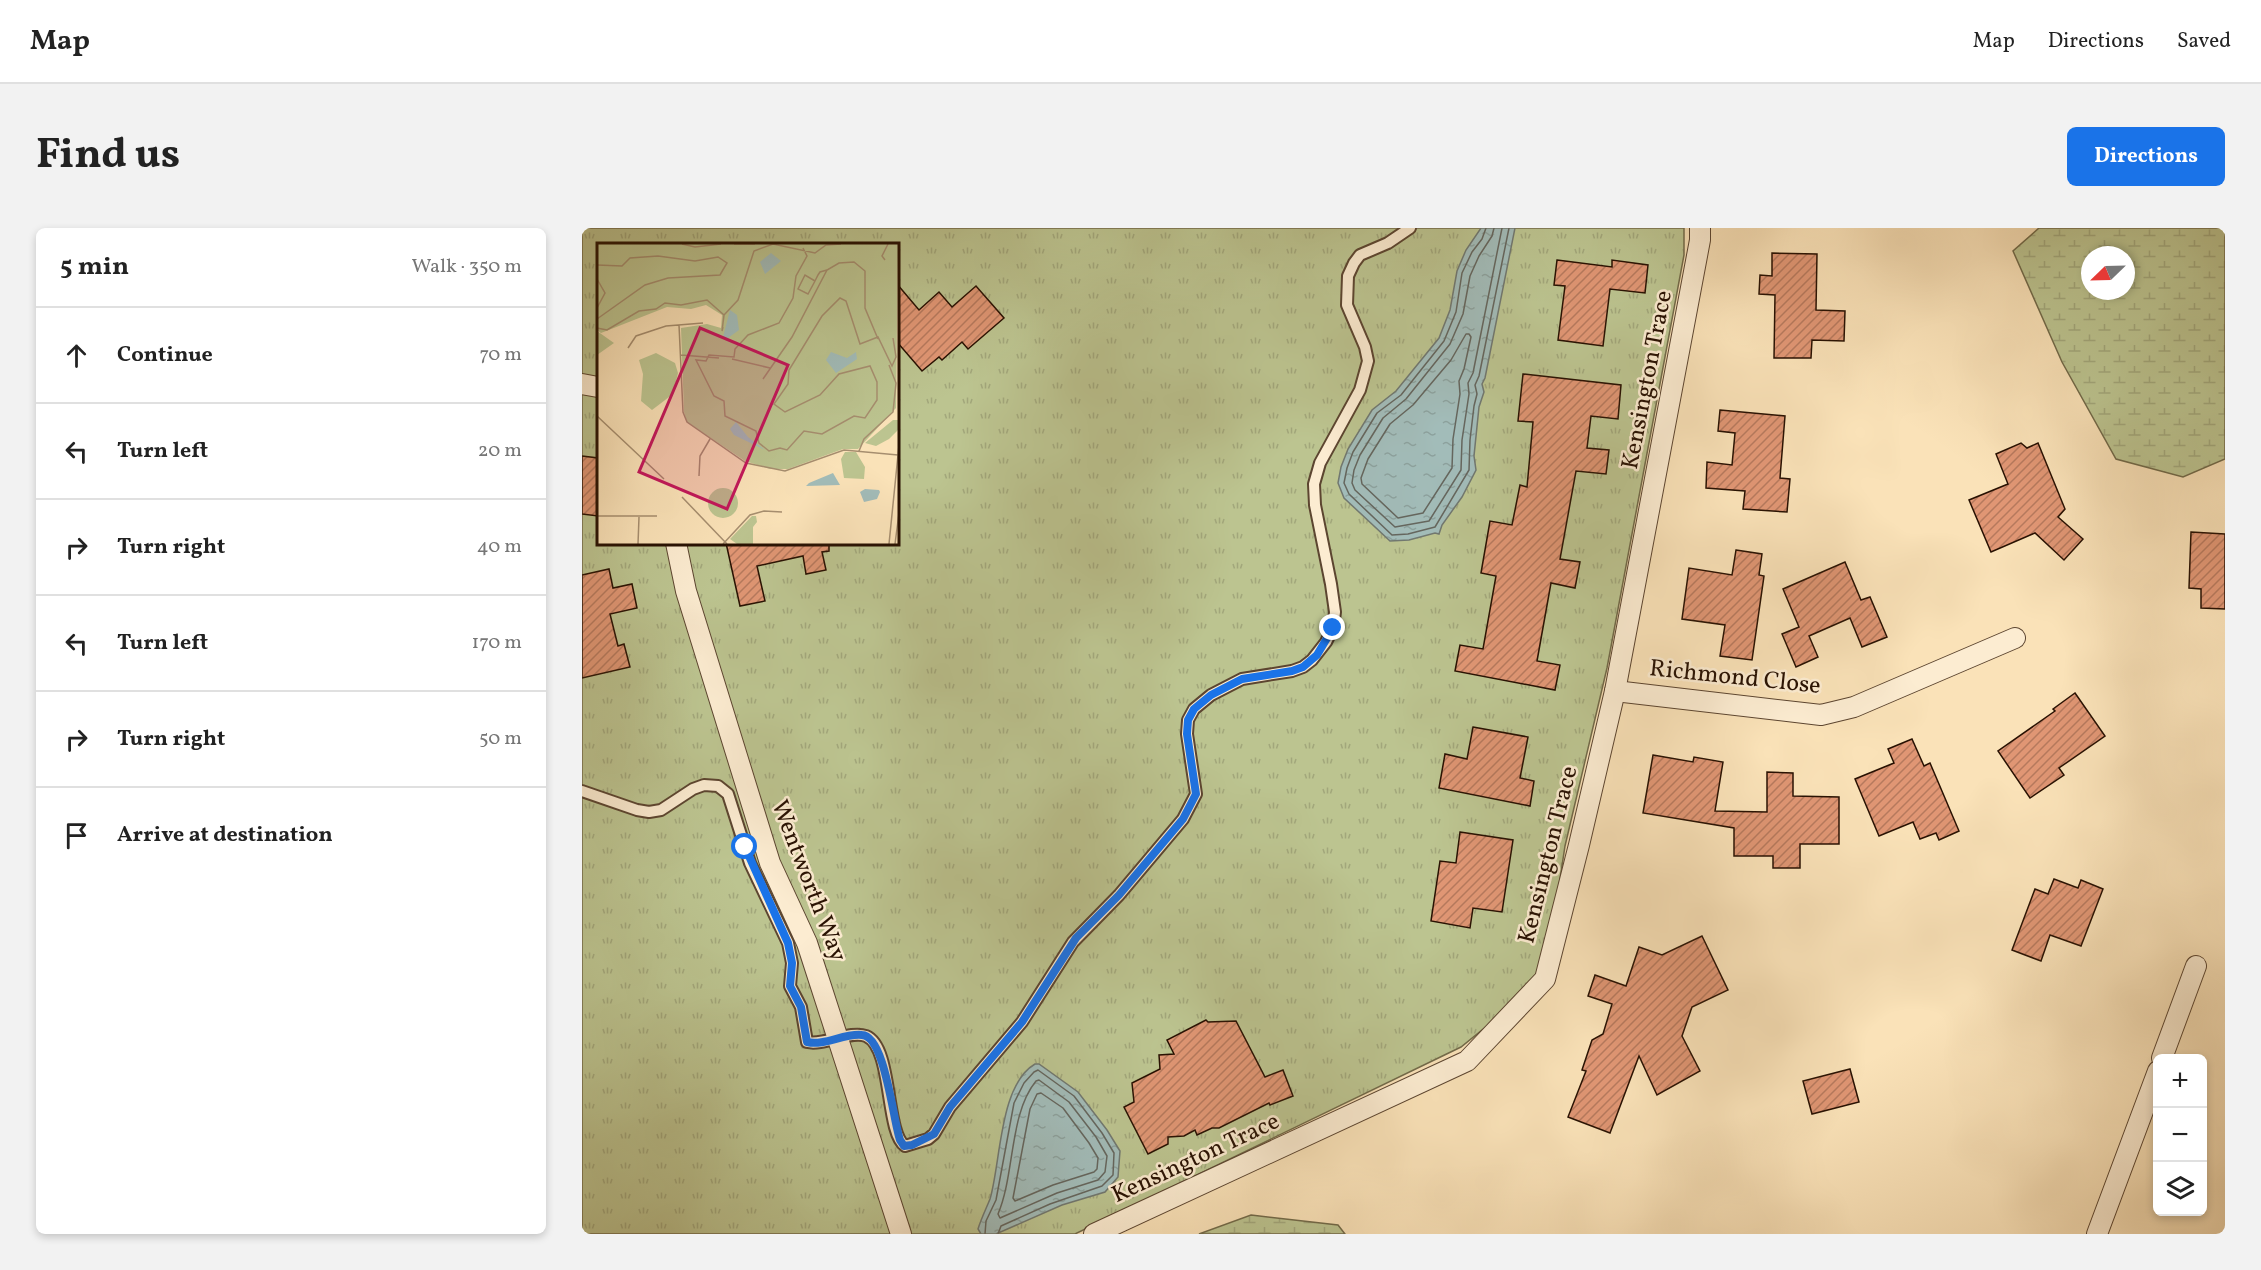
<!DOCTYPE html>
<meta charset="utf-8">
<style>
:root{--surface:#fff;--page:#f2f2f2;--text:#222;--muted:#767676;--line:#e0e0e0;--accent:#1a73e8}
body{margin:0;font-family:Vollkorn,serif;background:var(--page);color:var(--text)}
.controls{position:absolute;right:18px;bottom:18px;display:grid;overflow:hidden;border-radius:9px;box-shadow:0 3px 9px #0003}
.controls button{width:54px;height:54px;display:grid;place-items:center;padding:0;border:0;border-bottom:2px solid var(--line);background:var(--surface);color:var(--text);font:30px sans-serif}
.compass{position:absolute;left:1499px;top:18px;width:54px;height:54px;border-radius:50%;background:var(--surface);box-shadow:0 3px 9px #0003;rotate:247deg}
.stop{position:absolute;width:18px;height:18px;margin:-14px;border:4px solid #1a73e8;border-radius:50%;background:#fff}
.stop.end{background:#1a73e8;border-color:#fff;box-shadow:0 2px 6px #0008}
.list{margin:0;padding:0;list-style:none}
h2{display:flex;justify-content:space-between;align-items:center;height:78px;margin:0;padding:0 24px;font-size:26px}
h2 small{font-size:20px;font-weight:400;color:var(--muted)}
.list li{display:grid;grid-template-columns:39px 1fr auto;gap:18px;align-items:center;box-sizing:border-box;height:96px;padding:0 24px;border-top:2px solid var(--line)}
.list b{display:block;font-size:22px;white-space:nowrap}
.list em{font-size:20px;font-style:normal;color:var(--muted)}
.icon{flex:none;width:33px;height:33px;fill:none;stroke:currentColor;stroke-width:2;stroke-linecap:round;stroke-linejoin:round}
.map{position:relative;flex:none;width:1643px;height:1006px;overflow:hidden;border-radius:9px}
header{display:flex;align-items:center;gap:36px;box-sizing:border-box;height:84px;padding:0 30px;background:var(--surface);border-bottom:2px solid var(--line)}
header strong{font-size:28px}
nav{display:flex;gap:33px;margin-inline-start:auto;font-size:21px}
.intro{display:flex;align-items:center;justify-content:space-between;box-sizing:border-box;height:144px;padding:0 36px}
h1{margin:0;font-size:42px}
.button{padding:15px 27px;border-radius:9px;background:var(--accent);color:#fff;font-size:21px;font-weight:700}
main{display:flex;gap:36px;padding:0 36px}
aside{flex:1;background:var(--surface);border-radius:9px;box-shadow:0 3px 9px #0003}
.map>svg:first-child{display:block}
</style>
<header>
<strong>Map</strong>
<nav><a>Map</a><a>Directions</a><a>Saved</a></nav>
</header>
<div class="intro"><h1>Find us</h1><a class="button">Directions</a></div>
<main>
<aside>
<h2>5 min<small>Walk · 350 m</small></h2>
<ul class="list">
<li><svg class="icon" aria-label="ahead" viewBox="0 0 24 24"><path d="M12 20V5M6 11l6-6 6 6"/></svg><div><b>Continue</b></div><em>70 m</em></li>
<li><svg class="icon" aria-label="left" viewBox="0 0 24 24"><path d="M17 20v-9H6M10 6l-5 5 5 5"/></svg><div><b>Turn left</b></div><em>20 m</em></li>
<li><svg class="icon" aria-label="right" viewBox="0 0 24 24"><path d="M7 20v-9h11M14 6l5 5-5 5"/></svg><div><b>Turn right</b></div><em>40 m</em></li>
<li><svg class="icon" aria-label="left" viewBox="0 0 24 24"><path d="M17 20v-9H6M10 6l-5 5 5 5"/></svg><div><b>Turn left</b></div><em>170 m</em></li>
<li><svg class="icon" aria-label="right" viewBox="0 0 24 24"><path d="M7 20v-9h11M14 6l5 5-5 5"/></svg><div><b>Turn right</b></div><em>50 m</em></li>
<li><svg class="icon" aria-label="arrive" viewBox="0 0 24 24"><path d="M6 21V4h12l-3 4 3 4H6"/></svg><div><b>Arrive at destination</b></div></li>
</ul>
</aside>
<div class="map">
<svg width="1643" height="1006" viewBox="0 0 1643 1006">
<defs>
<pattern id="grass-tufts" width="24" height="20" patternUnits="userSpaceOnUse" patternTransform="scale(1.5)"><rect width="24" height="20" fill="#bcc490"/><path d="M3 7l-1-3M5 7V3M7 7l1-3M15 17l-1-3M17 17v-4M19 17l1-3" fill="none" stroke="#a2a77b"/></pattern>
<pattern id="wetland-marsh" width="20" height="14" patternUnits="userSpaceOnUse" patternTransform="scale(1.5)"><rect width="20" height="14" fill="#bcc490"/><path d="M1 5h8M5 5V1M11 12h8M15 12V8" fill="none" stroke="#a2a77b"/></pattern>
<pattern id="water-ripples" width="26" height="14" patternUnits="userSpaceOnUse" patternTransform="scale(1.5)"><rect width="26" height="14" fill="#a2bcb9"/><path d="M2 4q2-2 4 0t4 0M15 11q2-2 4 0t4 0" fill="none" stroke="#8ca19d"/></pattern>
<pattern id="building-hatch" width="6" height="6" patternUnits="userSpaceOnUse" patternTransform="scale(1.5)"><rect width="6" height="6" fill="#e09674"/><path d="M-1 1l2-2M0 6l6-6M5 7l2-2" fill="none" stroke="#b6795d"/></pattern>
</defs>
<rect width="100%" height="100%" fill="#fae2b8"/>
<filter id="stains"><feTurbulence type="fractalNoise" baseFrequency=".00333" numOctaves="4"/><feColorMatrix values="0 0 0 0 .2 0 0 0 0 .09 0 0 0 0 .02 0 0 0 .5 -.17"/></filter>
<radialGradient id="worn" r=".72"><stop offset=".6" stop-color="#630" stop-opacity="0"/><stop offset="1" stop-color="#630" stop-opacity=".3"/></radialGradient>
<path fill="url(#grass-tufts)" stroke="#726a49" stroke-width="1.5" fill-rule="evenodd" d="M0,0H1102V27L1025,440L983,618L963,751L879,819L493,1006H0ZM16,16H315V315H16Z"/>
<g fill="url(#wetland-marsh)" stroke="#726a49" stroke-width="1.5" fill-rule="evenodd">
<path d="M1457,0H1643V231L1601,249L1534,231L1480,134L1431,23ZM1508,27H1544V63H1508Z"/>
<path d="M669,987L756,997L763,1006H617Z"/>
</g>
<g fill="url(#water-ripples)" stroke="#717870" stroke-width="1.5">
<path d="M899,0H933L903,150L900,156L902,164L897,179L892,228L894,242L880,269L860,297L857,306L853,305L827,312L808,313L762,270L756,255L759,239L766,221L790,182L814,163L857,110L868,82L875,43L884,22Z"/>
<path d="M453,836H457L496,864L525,902L538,923L536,949L523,964L480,977L414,1006H399L396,1001C399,991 404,981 408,971C419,934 417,857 453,836Z"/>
</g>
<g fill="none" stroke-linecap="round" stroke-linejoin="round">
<g stroke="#65665e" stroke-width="1.5">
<path d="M904,0L900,11L890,24L880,45L874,84L862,113L819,167L795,185L771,224L765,240L762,255L767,266L810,307L826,306L853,299L887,242L888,212L892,178L895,166L893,157L897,148L927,0"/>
<path d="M912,0L910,8L897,28L888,48L881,86L868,116L824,171L801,190L778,227L772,242L770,255L773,262L813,299L847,293L879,242L880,212L887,166L886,155L891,145L920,0"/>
<path d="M884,106H887L889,109L882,141L877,153L878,166L871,211L870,240L841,285L816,290L780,256L779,250L786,231L808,196L831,177L869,132Z"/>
<path d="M457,852L487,874L514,909L525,928L523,944L516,952L475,965L418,990L416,986C433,946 427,886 454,853Z"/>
<path d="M459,865L481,880L507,915L516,930L515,941L512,944L471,957L433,973L431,970L448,881L455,866Z"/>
<path d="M403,1006L404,993L414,972L432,875L442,855L452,844L456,842L492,868L520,905L532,925L531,947L520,958L468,976L419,998L416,1006"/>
</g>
</g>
<g fill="url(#building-hatch)" stroke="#281102" stroke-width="1.5">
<path d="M1190,25L1235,26L1234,82L1263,83L1262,113L1230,112L1229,130H1192L1193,67L1177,66L1178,47L1190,48Z"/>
<path d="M975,32L1030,39V32L1066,37L1063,65L1028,61L1021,118L976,112L983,58L972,57Z"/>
<path d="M315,56L337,82L357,64L370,79L394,58L422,90L386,121L380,114L360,132L357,129L340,143L315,114Z"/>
<path d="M941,146L1039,157L1036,191L1009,188L1005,220L1027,222L1024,246L994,243L978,331L998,334L993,360L969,355L955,433L978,437L973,462L873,443L878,417L901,421L914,348L899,345L908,293L930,297L938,257L945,259L951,194L936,193Z"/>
<path d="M1138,182L1203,188L1198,250L1208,251L1205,284L1161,281L1163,263L1124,260L1125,234L1150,237L1153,205L1136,203Z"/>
<path d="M1439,215L1445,220L1456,215L1483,281L1476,289L1501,311L1482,332L1453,305L1409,324L1387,272L1426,256L1414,226Z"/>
<path d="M0,228L16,230V288L0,286Z"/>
<path d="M1609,304L1643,306V381L1619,380V361L1607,360Z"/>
<path d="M144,315H247V323L240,324L244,342L224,346L221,328L175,338L183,373L158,378Z"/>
<path d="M1154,322L1180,326L1177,347L1182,348L1170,432L1138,428L1143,397L1100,391L1107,340L1150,347Z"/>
<path d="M1263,334L1279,372L1288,369L1305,409L1280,419L1268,390L1227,408L1236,429L1214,439L1200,406L1217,399L1201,361Z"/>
<path d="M27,341L31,360L50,356L55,380L28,386L36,418L42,416L48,439L0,450V347Z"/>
<path d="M1493,465L1523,508L1477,540L1482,547L1448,570L1416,523L1473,483L1471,481Z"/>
<path d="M891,499L946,509L938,550L952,553L948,578L857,560L863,526L885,531Z"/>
<path d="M1330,511L1342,538L1348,535L1377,603L1357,612L1354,605L1338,611L1331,594L1297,608L1273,551L1312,535L1306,521Z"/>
<path d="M1071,527L1111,534L1112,529L1141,534L1133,583L1185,584V544L1211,545V568L1257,569V616H1218V640H1191V628H1152V600L1061,585Z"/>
<path d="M878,604L931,612L920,684L891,680L888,700L849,693L858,633L874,635Z"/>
<path d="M1472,651L1496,660L1499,652L1521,661L1499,718L1468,707L1459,733L1430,722L1453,661L1466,666Z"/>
<path d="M1120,708L1146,762L1110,779L1100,808L1118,843L1075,867L1057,828L1028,905L986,889L1004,843L1000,842L1010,812L1021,806L1030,776L1006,768L1013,747L1044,758L1057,719L1080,727Z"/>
<path d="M624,792L626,794L654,793L683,849L701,842L711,868L688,877L687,875L637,900H630L615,907L613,902L602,908L586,909V916L566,926L542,879L552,874L550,855L578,841L577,827L592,826L585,812Z"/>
<path d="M1268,841L1277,874L1230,886L1221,853Z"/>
</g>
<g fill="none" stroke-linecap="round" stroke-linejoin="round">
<defs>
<path id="service" d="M0,563L55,582L67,584L79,582L111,561L122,557L136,558L146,566L168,635L206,715L210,735L208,758L219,779L225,814C242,818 268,802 284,808C311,819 303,904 323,918L346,911L352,906L368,879L440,794L491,714L537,667L601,591L614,566L605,506L606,492L612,481L629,467L660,451L710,443L721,439L730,432L744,414L751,400L753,384L749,356L733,277L732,256L738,235L778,162L786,133L783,119L765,77L766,48L772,35L778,27L806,15L828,0"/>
<g id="minor">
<path d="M0,156L16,159"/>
<path d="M94,315L104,363L188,635L225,715L319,1006"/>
<path d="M1033,463L1239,487L1272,479L1433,410"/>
<path d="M1580,830L1614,738"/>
<path d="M512,1006L885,833L963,751L997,617L1033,463L1118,12V0"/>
<path d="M1515,1006L1576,843"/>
</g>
</defs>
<use href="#service" stroke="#5c4530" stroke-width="14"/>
<use href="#minor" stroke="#5c4530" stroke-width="22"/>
<use href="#service" stroke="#fcecd1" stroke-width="10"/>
<use href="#minor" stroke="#fcecd1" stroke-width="20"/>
</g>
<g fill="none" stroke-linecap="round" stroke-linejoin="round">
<path stroke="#1a73e8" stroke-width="8" d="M163,619L206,715L210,735L208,758L219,779L225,814C243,818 262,805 280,807C303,808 311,892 318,912L322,918L330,917L352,906L368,879L440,794L494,710L537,667L601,591L614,566L605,506L606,492L612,481L629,467L660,451L710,443L721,439L735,427L751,400"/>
</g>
<g text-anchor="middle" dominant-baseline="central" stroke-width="5" stroke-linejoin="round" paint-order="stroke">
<g font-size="24" fill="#281102" stroke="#fcecd1">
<text transform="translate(1066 152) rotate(-79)">Kensington Trace</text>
<text transform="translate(1153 450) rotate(6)">Richmond Close</text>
<text transform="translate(967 627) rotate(-76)">Kensington Trace</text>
<text transform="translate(226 653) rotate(69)">Wentworth Way</text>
<text transform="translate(614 931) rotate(-25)">Kensington Trace</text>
</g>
</g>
<g transform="translate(15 15)">
<rect width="302" height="302" fill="#fae2b8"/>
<path d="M0,1H301L299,165L261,206H246L191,226H173L148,218L90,179L87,169L84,85L110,81L124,85L125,72L109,62L94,66L70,64L4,90L0,87Z" fill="#bcc490"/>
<path d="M0,88L17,100L0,112ZM59,110L78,120L81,130L76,151L55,167L44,158L46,131L42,117ZM296,177H301V187L292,196L279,203L268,200ZM248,209H259L268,224L267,236L247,235L244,216ZM111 260a15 15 0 1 1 30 0a15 15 0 1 1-30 0ZM155,273H159L160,279L156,284V301H140L133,296Z" fill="#bcc490"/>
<path d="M174,10L184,18L168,31L163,19ZM133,67L140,72L142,87L131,95L126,94ZM234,109L250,115L259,109L260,116L239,130L229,117ZM139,179L151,194L168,207L137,192L133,186ZM236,230L243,242L209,243L212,240ZM268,246L282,247L283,249L280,256L267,259L263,249Z" fill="#a2bcb9"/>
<path fill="none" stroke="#a68e6f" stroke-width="1.5" d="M85,1L98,4L124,1M137,1H158M206,5L210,13L199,33L196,55L182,80L151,92L138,106L137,114L112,112L109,118L99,117L117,153L127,158L128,173L159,188L162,200L172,208L183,205L190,207L207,188L225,191L257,173L268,175L280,157V139L273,123L242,131L223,152L188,169L177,161L191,141L192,127L225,73L243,55L249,58L263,101L281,94L295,123L299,114L296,95M288,17L285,13L291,1M0,22L25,23L33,15L61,13L98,18L121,14L130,20L123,32L71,35L48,42L0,76M0,36L8,50L0,65M218,38L208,32L201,46L211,51L218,38L221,32L223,29L230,27M127,72L141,57L157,8L176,1L218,10L229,2L244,1M82,82L86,169L90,179L149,220L188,228L247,207L301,212M0,85L10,87L42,68L59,66L68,60L84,62L110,57L127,72L125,88L126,84M31,105L39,93L69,83L106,80M84,112L122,115M135,116L173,125M166,136L195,94L230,27L242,20L257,19L268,28V65L281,96M0,173L67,236M262,208L267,196L296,169L299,140L292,122M102,233L103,213L113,196M85,254L130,301M0,273H60M41,301L42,274M126,301L153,272L167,268L185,269M292,301L302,202M298,301L302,270"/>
<path fill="#c2185b" fill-opacity="0.15" stroke="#c2185b" stroke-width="3" d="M103,85L191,122L130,266L42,229Z"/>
<rect width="302" height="302" fill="none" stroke="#281102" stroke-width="3"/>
</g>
<rect width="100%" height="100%" filter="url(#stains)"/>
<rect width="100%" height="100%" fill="url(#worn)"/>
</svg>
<div class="controls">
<button>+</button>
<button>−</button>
<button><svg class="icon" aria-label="layers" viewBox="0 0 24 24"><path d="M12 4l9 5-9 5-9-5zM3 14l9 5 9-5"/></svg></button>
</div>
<svg class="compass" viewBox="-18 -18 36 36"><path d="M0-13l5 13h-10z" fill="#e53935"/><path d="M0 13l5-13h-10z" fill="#767676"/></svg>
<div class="stop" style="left:163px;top:619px"></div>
<div class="stop end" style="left:751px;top:400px"></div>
</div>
</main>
